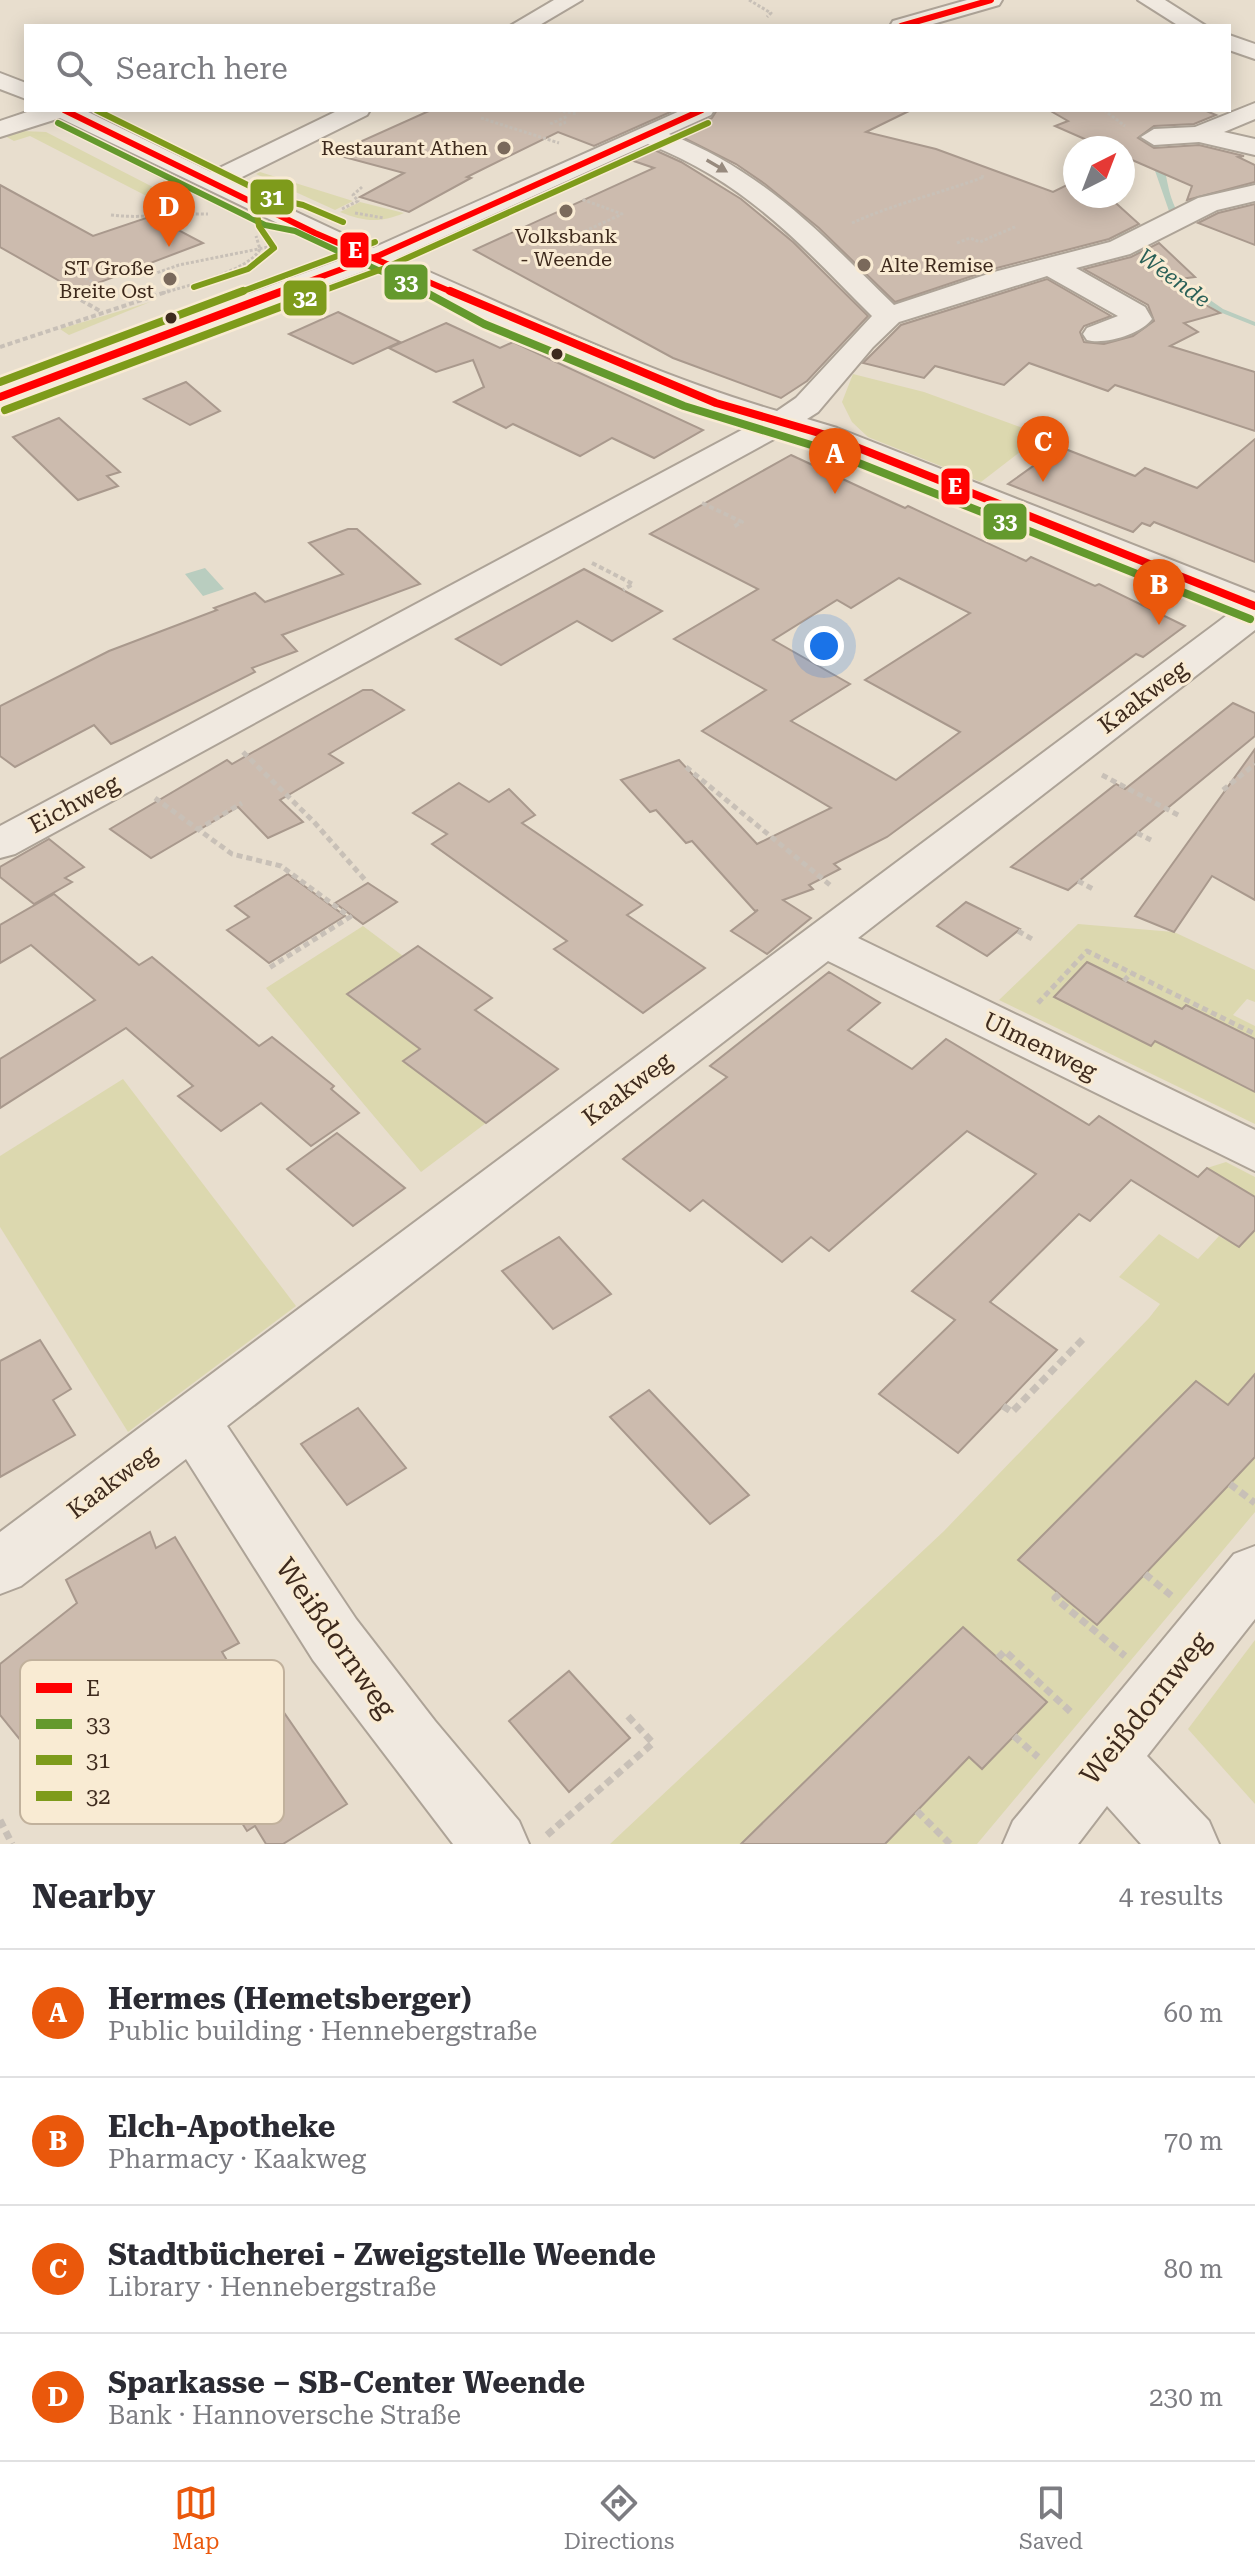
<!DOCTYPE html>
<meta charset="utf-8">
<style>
:root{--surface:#fff;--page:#f7f7f7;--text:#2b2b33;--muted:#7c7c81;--line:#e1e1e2;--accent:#ea580c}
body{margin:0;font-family:"Roboto Serif",serif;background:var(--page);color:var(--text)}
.compass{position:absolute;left:1063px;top:136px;width:72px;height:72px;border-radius:50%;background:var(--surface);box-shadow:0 4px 20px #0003;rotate:42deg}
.you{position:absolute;left:824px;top:646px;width:28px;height:28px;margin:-20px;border:6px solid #fff;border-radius:50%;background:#1a73e8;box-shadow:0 0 0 12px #1a73e833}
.badge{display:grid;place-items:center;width:52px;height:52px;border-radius:50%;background:var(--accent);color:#fff;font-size:26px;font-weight:700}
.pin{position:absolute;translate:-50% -66px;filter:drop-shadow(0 2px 4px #0008)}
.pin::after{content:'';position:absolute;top:42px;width:28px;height:24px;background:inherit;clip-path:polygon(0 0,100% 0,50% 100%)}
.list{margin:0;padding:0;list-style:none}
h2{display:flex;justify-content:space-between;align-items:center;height:104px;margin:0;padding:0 32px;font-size:34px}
h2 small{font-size:26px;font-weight:400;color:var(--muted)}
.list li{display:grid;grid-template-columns:52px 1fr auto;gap:24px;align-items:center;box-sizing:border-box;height:128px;padding:0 32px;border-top:2px solid var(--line)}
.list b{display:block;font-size:30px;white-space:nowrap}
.list p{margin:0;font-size:26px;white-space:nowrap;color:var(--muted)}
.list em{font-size:26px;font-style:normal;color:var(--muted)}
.icon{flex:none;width:44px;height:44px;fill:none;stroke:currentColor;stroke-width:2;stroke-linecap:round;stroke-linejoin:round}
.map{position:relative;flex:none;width:1255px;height:1844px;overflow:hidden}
.search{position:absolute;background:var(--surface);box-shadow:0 4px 20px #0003;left:24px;right:24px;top:24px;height:88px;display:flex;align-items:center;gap:20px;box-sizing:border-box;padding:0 28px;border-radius:0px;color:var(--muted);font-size:30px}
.sheet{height:616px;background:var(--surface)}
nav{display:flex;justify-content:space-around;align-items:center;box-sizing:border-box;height:112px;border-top:2px solid var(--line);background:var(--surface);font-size:22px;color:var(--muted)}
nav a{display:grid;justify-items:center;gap:4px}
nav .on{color:var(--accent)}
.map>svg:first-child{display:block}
</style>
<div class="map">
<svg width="1255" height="1844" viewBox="0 0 1255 1844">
<rect width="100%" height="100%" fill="#e8dece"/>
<g fill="#dcd8af">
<path d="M58,126L88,133L185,189L182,190Z"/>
<path d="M22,131L46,132L180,201L166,206L30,136L14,141L5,136Z"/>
<path d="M260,172L353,201L335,210L256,174Z"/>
<path d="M360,202L404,213C381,223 364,222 340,212Z"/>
<path d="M288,278L293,281L0,388V377Z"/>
<path d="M150,302L69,335L60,329Z"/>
<path d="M853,374L924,392L1042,435L981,482L868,437L852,422L842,402Z"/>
<path d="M1078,924L1174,932L1255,970V1002L1247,999L1233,1015L1255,1026V1039L1187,1005L1151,1046L1155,1041L1255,1092V1124L999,1000Z"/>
<path d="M363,926L403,956L347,994L420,1049L408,1058L422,1075L486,1123L421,1172L266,988Z"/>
<path d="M123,1079L296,1306L128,1432L0,1227V1156Z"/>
<path d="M1226,1162L1255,1177V1197L1207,1168Z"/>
<path d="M1255,1230V1374L1242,1388L1255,1400V1512L977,1844H610L944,1531L1149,1318L1160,1304L1119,1277L1159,1234L1198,1259L1219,1236L1239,1247Z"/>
<path d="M1255,1640V1804L1188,1729Z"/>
</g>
<g fill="#b9cdbf">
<path d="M1117,110C1131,119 1151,128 1157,142C1167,164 1165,189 1177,211L1134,247L1223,309L1255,322V326L1217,311L1121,243L1118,235L1157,220L1169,211L1145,142Z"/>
<path d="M205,568L224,589L203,596L185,574Z"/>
</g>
<g fill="#ccbbae" stroke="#a9998d" stroke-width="2" fill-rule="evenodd">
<path d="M431,110H675L594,146L558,132L467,177L471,178L409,212L360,197L404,173L333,154Z"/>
<path d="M717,110H911L866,132L936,149L1053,192L1075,181V196H1108L1139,224L1109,239L993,269L895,302L819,228L765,184L736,164L676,134L712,118Z"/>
<path d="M1049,110H1204L1216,115L1194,124L1154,126L1138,138L1154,148L1199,145L1244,156L1238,157L1255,165V182L1187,200L1192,186L1123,156V148H1105L1055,126L1068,121Z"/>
<path d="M648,147L681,162L741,199L793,242L868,316L807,381L781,398L673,358L474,250L654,168L625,158Z"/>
<path d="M0,185L93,236L152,216L203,243L77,291L0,247Z"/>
<path d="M1255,204V245L1198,223L1218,213Z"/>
<path d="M1159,243L1195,277L1163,281L1220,313L1184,323L1198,332L1170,346L1255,372V431L1115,385L1108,391L1029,363L1004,385L935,366L924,378L863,363L901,325L1047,279L1111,316L1084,326L1080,332L1084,342L1104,344L1133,336L1154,321L1148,305L1084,269L1131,257Z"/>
<path d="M338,312L400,342L353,364L289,334Z"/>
<path d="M446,323L500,348L513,342L703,430L654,458L612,438L580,456L513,424L506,428L454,402L484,387L473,360L436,372L389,348Z"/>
<path d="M186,382L220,411L190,425L144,399Z"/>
<path d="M59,418L120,472L107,476L118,486L78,500L13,437Z"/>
<path d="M1255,439V562L1154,522L1150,526L1142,523L1133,532L1008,484L1060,447L1135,476L1145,468L1197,488Z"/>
<path d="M791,455L905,508L908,506L1026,561L1031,557L1095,586L1099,584L1185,626L1143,657L1136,654L887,837L834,864L840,869L809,885L813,889L783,900L811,918L767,954L731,931L758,910L755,911L692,841L686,843L656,810L650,812L621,780L679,760L757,844L831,808L702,731L766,690L674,639L758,589L650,534ZM899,578L970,613L865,680L960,732L896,780L791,721L850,684L773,640L837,600L851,608Z"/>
<path d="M348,529H357L420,584L282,635L297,651L252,668L255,672L122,739L111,744L94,725L15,767L0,756V706L109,651L217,610L214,608L255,593L265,602L343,574L309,543Z"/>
<path d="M584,569L662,611L612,641L577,621L501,665L456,639Z"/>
<path d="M363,690H372L404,710L329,754L343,763L280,800L303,822L268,838L238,807L151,858L110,829L227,760L232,764Z"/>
<path d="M1233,703L1255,713V736L1068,890L1011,867L1116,784L1125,789Z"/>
<path d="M1255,749V900L1212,876L1174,932L1135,916Z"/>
<path d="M459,783L489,802L509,789L535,815L522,823L642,905L627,915L705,968L643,1013L554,949L567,941L432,844L447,834L413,813Z"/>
<path d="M49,839L84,867L65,878L72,882L34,904L0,877V867Z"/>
<path d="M288,874L345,916L269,963L227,930L249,917L235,906Z"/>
<path d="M368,883L397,902L363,924L335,903Z"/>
<path d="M54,894L139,965L152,957L259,1046L272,1037L334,1086L331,1089L359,1113L311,1146L261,1103L221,1131L178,1096L193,1086L126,1028L0,1108V1059L95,1000L31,945L0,963V925Z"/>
<path d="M966,902L1020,929L987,956L937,926Z"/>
<path d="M418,946L492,998L475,1010L558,1069L486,1123L403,1061L420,1049L347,994Z"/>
<path d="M1087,962L1182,1009L1186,1005L1255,1039V1092L1155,1041L1151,1046L1054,997Z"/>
<path d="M829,972L880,1003L848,1030L912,1069L946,1039L1089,1125L1099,1116L1198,1177L1207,1168L1255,1197V1230L1239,1247L1131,1180L1090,1221L1079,1214L990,1302L1057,1350L958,1453L879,1394L955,1320L912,1291L1036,1174L967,1131L829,1251L811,1237L782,1262L703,1200L690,1211L623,1159L727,1077L710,1066Z"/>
<path d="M337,1133L405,1188L353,1226L287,1169Z"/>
<path d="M559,1237L611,1294L553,1329L502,1271Z"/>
<path d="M40,1340L71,1389L53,1400L75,1435L0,1477V1361Z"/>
<path d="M1255,1374V1457L1097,1625L1018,1560L1196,1381L1228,1405Z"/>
<path d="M649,1390L749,1495L710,1524L610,1417Z"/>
<path d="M358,1408L406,1468L347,1505L301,1444Z"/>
<path d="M150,1532L156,1548L175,1537L239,1643L222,1652L259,1714L276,1701L347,1804L283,1844H266L255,1826L247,1831L191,1743L164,1760L149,1732L68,1799L0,1715V1664L77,1603L66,1580Z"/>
<path d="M963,1627L1047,1702L982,1769L969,1757L885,1844H741Z"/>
<path d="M569,1671L630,1738L569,1792L509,1721Z"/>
</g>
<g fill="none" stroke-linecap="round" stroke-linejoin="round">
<defs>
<g id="minor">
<path d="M554,0H582L538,26H510Z"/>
<path d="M967,0H1002L999,5L926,26H890L893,21Z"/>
<path d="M1138,0H1165L1206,26H1179Z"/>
<path d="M1229,35L1255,44V59L1229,50Z"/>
<path d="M0,73L26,83V99L0,89Z"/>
<path d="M1255,103V119L1224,132L1255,139V155L1199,142L1154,145L1141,137L1154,129L1195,127Z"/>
<path d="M33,110H84L211,172L339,110H370L367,115L232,182L373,248L682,110H714L711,115L669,134C765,172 822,235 894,305L994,272L1110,242L1198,198L1255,185V201L1217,210L1130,254L1076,268L1145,307L1152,319C1141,334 1105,345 1087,340L1083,334L1087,328L1118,316L1047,276L899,322L873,347L818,412L807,419L837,428L1255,593V630L858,938L1255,1130V1171L828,961L227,1426L356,1619L435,1721L519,1821L529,1844H453L313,1660L186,1459L21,1586L0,1594V1532L1234,610L815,442L785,433L15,854L0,858V826L753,424C622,385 497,323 372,268L0,406V386L348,257L60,118L0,137V121ZM648,144C746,182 800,244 872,316L796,398L777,411C646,373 522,312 397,258Z"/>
<path d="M1255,1546V1619L1147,1756L1209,1821L1219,1844H1141L1107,1806L1078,1844H1003L1013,1821L1234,1554Z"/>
</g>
</defs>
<use href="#minor" stroke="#ada397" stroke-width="4"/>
<g stroke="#c8c0b7" stroke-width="3" stroke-dasharray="3 2" stroke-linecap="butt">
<path d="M749,0L771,13L767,17"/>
<path d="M553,110L578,114"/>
<path d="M1104,110L1125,126"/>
<path d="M481,118L559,143"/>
<path d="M550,124L568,116"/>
<path d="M559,125L566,122"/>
<path d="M342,209L358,201L353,195L362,187"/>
<path d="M355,213L384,218"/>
<path d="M111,215C143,219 175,213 208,214"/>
<path d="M852,223C894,204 940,193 984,177L980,176"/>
<path d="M957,243L970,238L980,242L1017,226"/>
<path d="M553,246L622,214L581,199"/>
<path d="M148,276L179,265L273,246"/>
<path d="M85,278L109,290"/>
<path d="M163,293C186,286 249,271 260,249L256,236"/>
</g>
<g stroke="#c8c0b7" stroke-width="4" stroke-dasharray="5 3" stroke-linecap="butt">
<path d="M81,300L100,311"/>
<path d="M0,347L169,291"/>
<path d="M702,503L742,522L733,527"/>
<path d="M592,563L633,584L623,590"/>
</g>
<g stroke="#c8c0b7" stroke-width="5" stroke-dasharray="6 4" stroke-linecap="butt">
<path d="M243,752L314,822L366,881"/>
<path d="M686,767L830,885"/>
<path d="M1102,775L1180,816"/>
<path d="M1223,790L1255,764"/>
<path d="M155,798L232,854L281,866L350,917L269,968"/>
<path d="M197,830L242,803"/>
<path d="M1137,833L1151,840"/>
<path d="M1078,881L1093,889"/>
<path d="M1018,931L1032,939"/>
<path d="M1124,981L1131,973"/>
<path d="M1038,1003L1087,951L1255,1034"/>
</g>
<g stroke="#c8c0b7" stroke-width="7" stroke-dasharray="8 5" stroke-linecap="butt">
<path d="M1003,1406L1012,1412L1083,1339"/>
<path d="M1230,1484L1255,1503"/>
<path d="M1145,1574L1173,1597"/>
<path d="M1059,1594L1055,1598L1125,1656"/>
<path d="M998,1658L1005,1651L1074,1715"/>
<path d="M1014,1736L1038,1757"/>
<path d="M917,1811L950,1844"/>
<path d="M0,1820L12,1844"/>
<path d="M547,1835L653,1743L625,1713"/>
</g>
<use href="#minor" fill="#f0e9e0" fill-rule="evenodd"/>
<defs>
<g id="bus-1-far1">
<path d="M901,26L991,0"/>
<path d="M64,110L315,233L454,293"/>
<path d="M277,293L380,255L702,110"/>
</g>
<g id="bus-1">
<path d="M450,291L716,403L826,435L1255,606"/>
<path d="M0,397L283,291"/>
</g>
<path id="bus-2-far1" d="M58,123L265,225L295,231L427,293"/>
<path id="bus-2" d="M423,291L484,324L684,406L821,448L1250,619"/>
<g id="bus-3-far1">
<path d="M96,110L276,199L303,205L343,222"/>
<path d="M194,287L248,269L274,248L259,226L257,214"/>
<path d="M238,293L375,242"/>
</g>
<path id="bus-3" d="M0,382L243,291"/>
<path id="bus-4-far1" d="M317,293L385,268L708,123"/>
<path id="bus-4" d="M5,410L323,291"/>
</defs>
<use href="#bus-1-far1" stroke="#f9ebd3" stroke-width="9"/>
<use href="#bus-1" stroke="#f9ebd3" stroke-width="13"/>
<use href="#bus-2-far1" stroke="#f9ebd3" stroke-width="9"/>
<use href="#bus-2" stroke="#f9ebd3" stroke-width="13"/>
<use href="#bus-3-far1" stroke="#f9ebd3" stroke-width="9"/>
<use href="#bus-3" stroke="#f9ebd3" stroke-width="13"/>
<use href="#bus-4-far1" stroke="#f9ebd3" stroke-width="9"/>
<use href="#bus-4" stroke="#f9ebd3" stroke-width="13"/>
<use href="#bus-1-far1" stroke="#f00" stroke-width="6"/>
<use href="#bus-1" stroke="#f00" stroke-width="8"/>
<use href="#bus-2-far1" stroke="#64992d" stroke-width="6"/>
<use href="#bus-2" stroke="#64992d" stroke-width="8"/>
<use href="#bus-3-far1" stroke="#7e9b1b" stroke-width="6"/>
<use href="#bus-3" stroke="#7e9b1b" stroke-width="8"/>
<use href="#bus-4-far1" stroke="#7e9b1b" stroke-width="6"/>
<use href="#bus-4" stroke="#7e9b1b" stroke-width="8"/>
</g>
<defs><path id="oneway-solid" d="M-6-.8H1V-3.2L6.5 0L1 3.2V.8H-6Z" transform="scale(2)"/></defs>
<use fill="#978a7e" href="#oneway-solid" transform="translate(717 166) rotate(30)"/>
<g fill="#7a695b" stroke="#f9ebd3" stroke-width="3">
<circle cx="504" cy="148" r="8"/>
<circle cx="566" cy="211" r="8"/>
<circle cx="864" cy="265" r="8"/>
<circle cx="170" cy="279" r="8"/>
</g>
<g fill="#3e2a1d" stroke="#f9ebd3" stroke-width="3">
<circle cx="171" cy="318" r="7"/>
<circle cx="557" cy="354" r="7"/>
</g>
<g text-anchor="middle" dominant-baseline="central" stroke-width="6" stroke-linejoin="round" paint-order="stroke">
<g font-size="20" fill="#3e2a1d" stroke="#f9ebd3" text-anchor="end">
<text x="488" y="148">Restaurant Athen</text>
<text x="566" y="236" text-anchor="middle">Volksbank<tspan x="566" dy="23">- Weende</tspan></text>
<text x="880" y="265" text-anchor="start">Alte Remise</text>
<text x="154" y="268">ST Große<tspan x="154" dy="23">Breite Ost</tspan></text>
</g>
<g font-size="22" font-style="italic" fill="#2a6057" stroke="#f9ebd3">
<text transform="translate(1174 278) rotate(36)">Weende</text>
</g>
<g font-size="24" fill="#3e2a1d" stroke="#f9ebd3">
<text transform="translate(1143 697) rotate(-37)">Kaakweg</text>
<text transform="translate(74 804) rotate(-28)">Eichweg</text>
<text transform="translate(1040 1046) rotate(26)">Ulmenweg</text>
<text transform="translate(627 1089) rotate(-37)">Kaakweg</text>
<text transform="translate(112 1482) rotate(-37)">Kaakweg</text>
</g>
<g font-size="28" fill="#3e2a1d" stroke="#f9ebd3">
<text transform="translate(336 1638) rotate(55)">Weißdornweg</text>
<text transform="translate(1145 1708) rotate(-51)">Weißdornweg</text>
</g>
</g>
<rect x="20" y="1660" width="264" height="164" rx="12" fill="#f9ebd3" stroke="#c1b19c" stroke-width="2"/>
<rect x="36" y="1683" width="36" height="10" fill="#f00"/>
<rect x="36" y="1719" width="36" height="10" fill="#64992d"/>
<rect x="36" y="1755" width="36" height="10" fill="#7e9b1b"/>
<rect x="36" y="1791" width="36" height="10" fill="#7e9b1b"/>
<g font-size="22" fill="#3e2a1d">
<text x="86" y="1696">E</text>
<text x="86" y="1732">33</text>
<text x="86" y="1768">31</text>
<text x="86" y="1804">32</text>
</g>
<g stroke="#f9ebd3" stroke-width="3">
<rect x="249" y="178" width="46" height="38" rx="8" fill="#7e9b1b"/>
<rect x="339" y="231" width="31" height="38" rx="8" fill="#f00"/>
<rect x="383" y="263" width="46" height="38" rx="8" fill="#64992d"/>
<rect x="282" y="279" width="46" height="38" rx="8" fill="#7e9b1b"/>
<rect x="940" y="467" width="31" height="39" rx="8" fill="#f00"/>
<rect x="982" y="502" width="46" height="39" rx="8" fill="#64992d"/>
</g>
<g font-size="22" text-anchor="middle" font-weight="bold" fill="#fff">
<text x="272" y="205">31</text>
<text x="355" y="258">E</text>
<text x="406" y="290">33</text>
<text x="305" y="306">32</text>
<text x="955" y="494">E</text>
<text x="1005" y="529">33</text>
</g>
</svg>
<svg class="compass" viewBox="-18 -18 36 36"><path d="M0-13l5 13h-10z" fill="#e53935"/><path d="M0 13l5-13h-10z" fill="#7c7c81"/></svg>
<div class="you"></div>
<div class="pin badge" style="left:835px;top:494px">A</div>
<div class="pin badge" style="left:1159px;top:625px">B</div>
<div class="pin badge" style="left:1043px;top:482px">C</div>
<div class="pin badge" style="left:169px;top:247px">D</div>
<div class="search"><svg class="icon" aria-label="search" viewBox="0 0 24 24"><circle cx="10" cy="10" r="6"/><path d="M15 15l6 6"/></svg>Search here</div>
</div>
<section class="sheet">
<h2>Nearby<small>4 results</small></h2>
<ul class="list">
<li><span class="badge">A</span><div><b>Hermes (Hemetsberger)</b><p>Public building · Hennebergstraße</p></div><em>60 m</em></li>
<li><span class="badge">B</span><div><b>Elch-Apotheke</b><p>Pharmacy · Kaakweg</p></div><em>70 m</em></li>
<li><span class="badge">C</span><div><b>Stadtbücherei - Zweigstelle Weende</b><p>Library · Hennebergstraße</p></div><em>80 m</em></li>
<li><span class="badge">D</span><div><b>Sparkasse – SB-Center Weende</b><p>Bank · Hannoversche Straße</p></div><em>230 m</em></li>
</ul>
</section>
<nav>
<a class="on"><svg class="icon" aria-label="map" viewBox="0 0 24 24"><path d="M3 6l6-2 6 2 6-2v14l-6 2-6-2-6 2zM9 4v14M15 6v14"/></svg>Map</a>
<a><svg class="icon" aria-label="directions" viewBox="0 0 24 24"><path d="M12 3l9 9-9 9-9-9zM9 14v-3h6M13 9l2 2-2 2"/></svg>Directions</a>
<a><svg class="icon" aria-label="saved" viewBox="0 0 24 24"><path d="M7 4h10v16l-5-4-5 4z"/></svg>Saved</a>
</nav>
